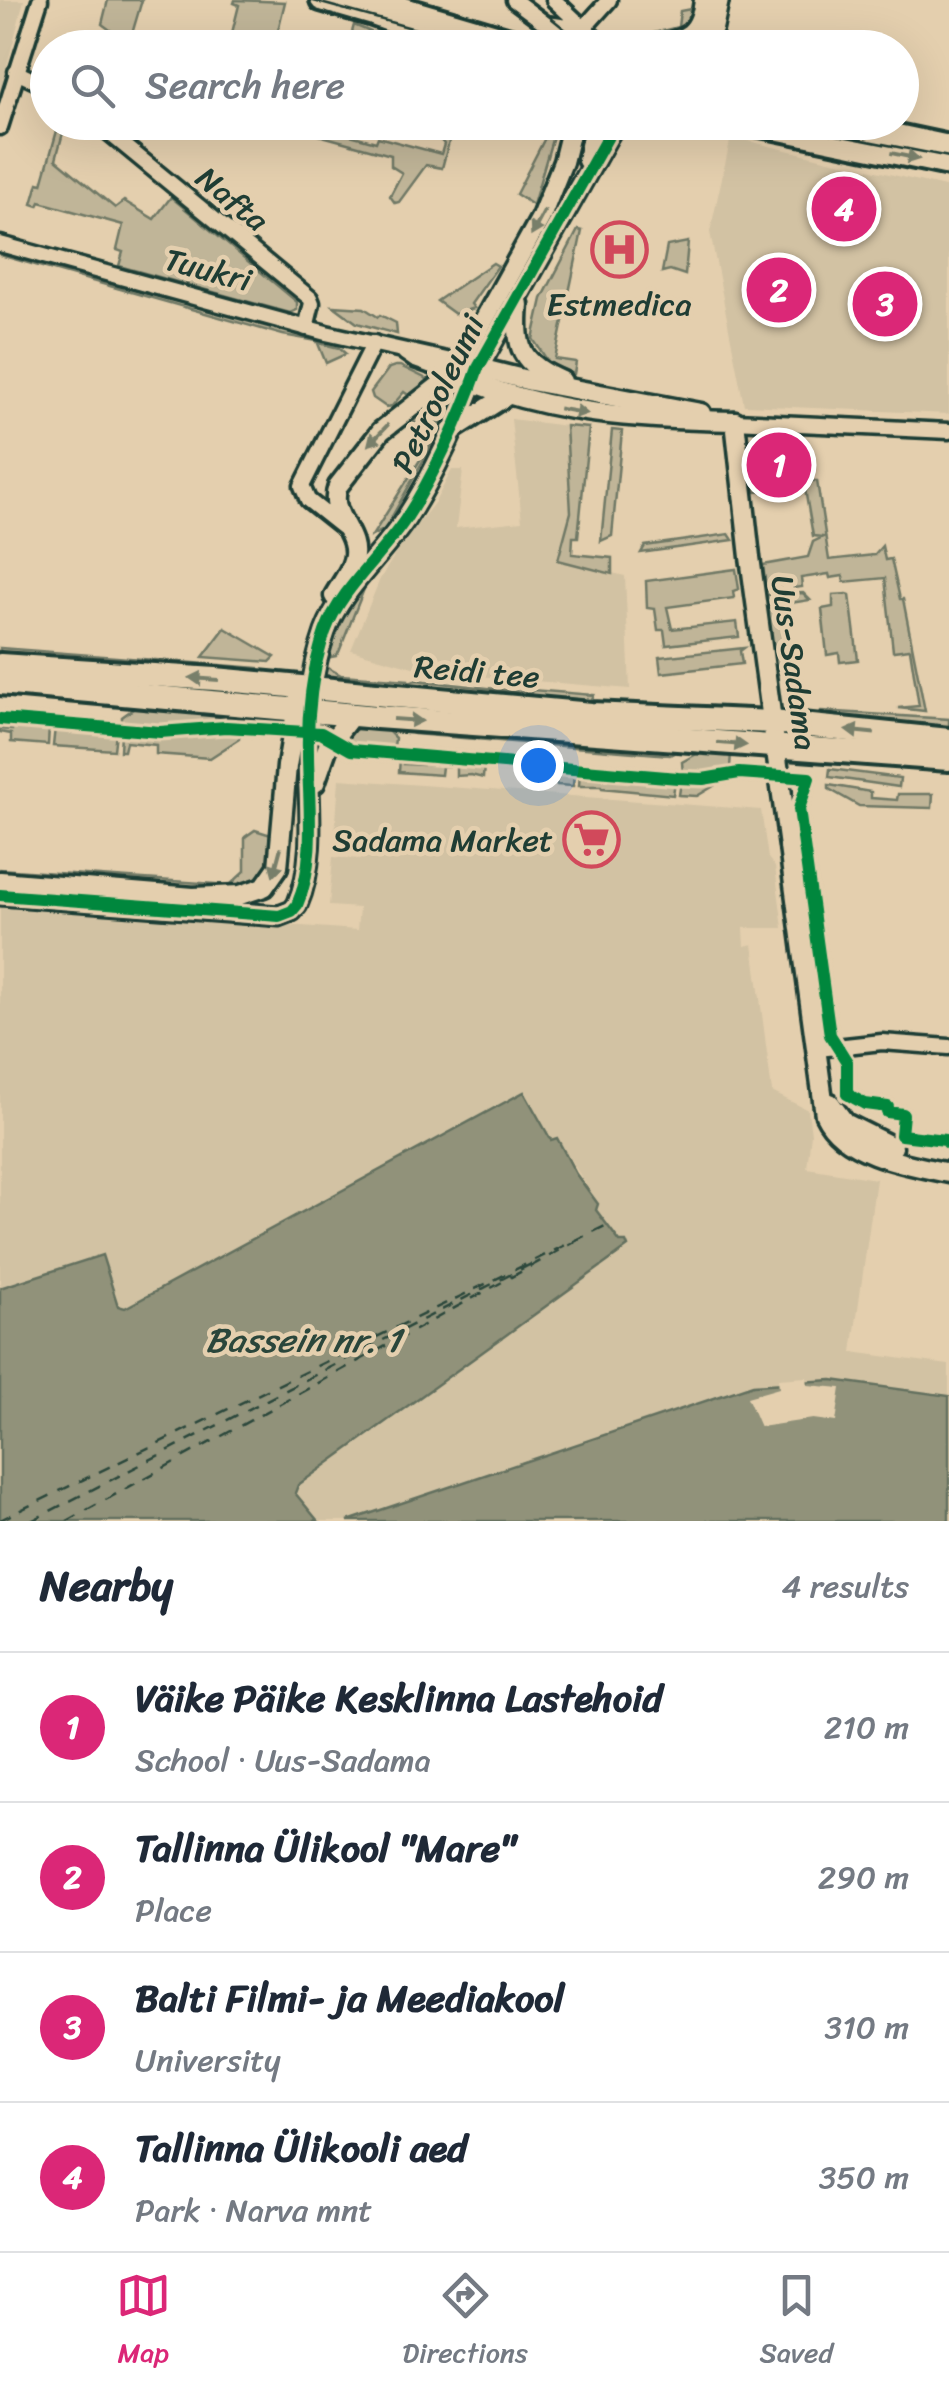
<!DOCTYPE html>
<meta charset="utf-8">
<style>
:root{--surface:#fff;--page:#f2f2f3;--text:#1f2937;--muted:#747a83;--line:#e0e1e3;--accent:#db2777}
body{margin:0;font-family:Sriracha,sans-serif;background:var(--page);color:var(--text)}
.you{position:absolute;left:538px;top:765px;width:35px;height:35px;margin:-25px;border:8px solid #fff;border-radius:50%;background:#1a73e8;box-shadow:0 0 0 15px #1a73e833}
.badge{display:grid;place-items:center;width:65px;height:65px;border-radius:50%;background:var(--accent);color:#fff;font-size:32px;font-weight:700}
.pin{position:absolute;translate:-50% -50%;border:5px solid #fff;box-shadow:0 2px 10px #0006}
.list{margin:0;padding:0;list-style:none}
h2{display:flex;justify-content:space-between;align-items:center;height:130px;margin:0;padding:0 40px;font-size:42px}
h2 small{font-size:32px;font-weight:400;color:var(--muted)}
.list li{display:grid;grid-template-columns:65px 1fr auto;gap:30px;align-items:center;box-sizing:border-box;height:150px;padding:0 40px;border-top:2px solid var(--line)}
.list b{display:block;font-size:38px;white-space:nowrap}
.list p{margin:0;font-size:32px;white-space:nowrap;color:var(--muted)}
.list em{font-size:32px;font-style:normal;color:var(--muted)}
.icon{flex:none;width:55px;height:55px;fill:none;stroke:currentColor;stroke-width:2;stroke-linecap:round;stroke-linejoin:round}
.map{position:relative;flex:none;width:949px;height:1521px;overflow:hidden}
.search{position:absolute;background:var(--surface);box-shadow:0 10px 40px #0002;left:30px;right:30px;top:30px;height:110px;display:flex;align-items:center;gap:25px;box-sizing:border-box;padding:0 35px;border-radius:55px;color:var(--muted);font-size:38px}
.sheet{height:730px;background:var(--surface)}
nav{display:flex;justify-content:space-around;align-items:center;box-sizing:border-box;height:140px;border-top:2px solid var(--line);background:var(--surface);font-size:28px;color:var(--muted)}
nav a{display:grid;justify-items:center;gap:5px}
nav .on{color:var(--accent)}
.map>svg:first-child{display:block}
</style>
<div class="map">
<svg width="949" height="1521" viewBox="0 0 949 1521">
<rect width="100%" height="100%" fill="#e4cfae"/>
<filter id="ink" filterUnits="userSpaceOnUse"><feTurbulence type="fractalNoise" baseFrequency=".01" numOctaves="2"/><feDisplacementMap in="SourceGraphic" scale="20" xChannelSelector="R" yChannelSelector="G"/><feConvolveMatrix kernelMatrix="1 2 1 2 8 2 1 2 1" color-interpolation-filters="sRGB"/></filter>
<g filter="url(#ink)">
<g fill="#d2c2a3">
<path d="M0,0H24L0,93Z"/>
<path d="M731,137L949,188V414L744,405L710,232Z"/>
<path d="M511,419L566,426L571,512L558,560L625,576L630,689L431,672L351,650L380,579L401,545L435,502L452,470H463L456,528L522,521Z"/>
<path d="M752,439L805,440L806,481L754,486L749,442Z"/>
<path d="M339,779L761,810L768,858L775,867L783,928H744L745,946L753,944L772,1092L808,1110L811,1134L807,1168L876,1179L852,1352L949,1365V1396L832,1380L753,1385L349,1521H318L295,1493L298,1485L628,1247L620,1242L596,1209L598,1204L557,1138L551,1141L547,1137L524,1093L124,1308L118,1306L102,1256L0,1288V904L357,930L359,908L329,906L333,857L361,859L365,839L335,835Z"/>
</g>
<g fill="#c0b598" stroke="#707966" stroke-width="2.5">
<path d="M108,0H142L129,44L102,24Z"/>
<path d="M235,0L285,2L274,47H268L270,38L254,33L251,42L231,37L239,5L234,3Z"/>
<path d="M696,8L688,24L681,29L631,45L630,39L678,27L680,11Z"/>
<path d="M354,25L383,37L380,47H348Z"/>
<path d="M438,123H454L442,168L426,165L399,202L395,203L390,196L402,173L391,166V155L315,134L313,125L376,142L378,137L441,154L444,144L435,134Z"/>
<path d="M58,127L64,129L56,159L115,208L124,201L154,219L171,197L297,302V310L290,313L119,266L123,252L117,250L123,225L40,202L38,206L32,204L38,183L42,184Z"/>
<path d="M547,134L553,136L533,205L516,194Z"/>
<path d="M578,230L582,231L555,359L576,362L574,374L549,363L533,339L542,299Z"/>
<path d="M688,242L685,275L670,270L662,272L667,246Z"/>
<path d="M0,251L320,339L319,343L339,348L346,354L326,363L317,341L283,335L0,255Z"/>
<path d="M493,263L498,266L471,304L474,308L455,314L437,301Z"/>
<path d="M334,306L364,308L378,317L380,315L396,323L397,334L357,323Z"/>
<path d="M395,366H400L433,382L411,397L404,392L392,406L386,407L373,398L371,392L389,368Z"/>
<path d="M450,388L454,392L437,421L441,424L461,393L385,529L372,536L437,433L432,434L414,422L420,405Z"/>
<path d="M566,426L589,428L578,537H573L572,554L612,558V574L558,560L571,512Z"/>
<path d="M612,430L622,431L612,536L601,541Z"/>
<path d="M751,461H761L762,471L806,468V481H817L829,560L874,555L882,546L885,560L891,559L900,599H903L925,711L898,708L919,706L910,649L893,651L885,578L844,582L843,576L830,578L829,574L801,578L802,587L766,591L763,565L808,557L813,542L823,537L813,536L805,489L755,492Z"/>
<path d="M729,534L733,540L641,553L645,546Z"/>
<path d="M736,569L739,589L733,591L734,598L667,607L672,629L737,622L739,637L666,645L664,630H658L655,609L647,608L646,581Z"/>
<path d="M361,587L364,589L339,652L336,656L326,658L335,619Z"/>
<path d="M803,593L810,600L784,604L794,672L776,674L766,595Z"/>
<path d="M847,594L850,595L858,660L840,662L839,653L827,655L822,609L833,607V595Z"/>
<path d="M225,628L275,657L270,662L203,657Z"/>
<path d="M0,648L258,668L264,675L0,656Z"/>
<path d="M744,648L740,651L742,664L661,673L659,657Z"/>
<path d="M323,665L341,675L408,680V682L416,680L531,693L532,690L594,695L589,704L332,679L326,675Z"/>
<path d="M140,704L251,714L250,724L217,723L170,729L122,725V717Z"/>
<path d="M821,711L949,719V730L817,717Z"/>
<path d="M12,724L49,727L48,745L11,742V734L0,732V729L12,730Z"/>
<path d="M55,727L85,733L86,730L116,732L114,750L53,746Z"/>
<path d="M359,727H384L395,738L394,748L353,746L342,740Z"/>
<path d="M402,729L681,749L670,755L414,734Z"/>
<path d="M215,730L240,731L239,739L210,758L156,754V745L126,742L124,751H120L121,732L173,736Z"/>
<path d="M702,751L731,752L730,768L710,774H683L682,762Z"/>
<path d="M400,758H404V764L423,765L424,759L484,765L483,778L471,775L456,776V767L442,766L441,775L399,772Z"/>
<path d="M525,768L574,772L573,786L557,785L556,782H523Z"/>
<path d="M830,769L900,778L899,787L829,777Z"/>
<path d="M580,773L593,774L594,778L607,779L608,775L675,781L673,795L602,788L601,786H579Z"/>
<path d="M729,777L697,796L679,795L681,782H711Z"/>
<path d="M829,785L871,792V798L897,800L898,794H933L932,808L859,806L829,789Z"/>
<path d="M255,830L271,835C275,854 269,872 251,881C212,900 51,877 0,873V869L230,885L245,871V837Z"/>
</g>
<g fill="#91927a" stroke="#63705e" stroke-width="2.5">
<path d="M524,1092L551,1140L557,1138L576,1174L598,1204L596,1210L620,1242H626L628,1247L298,1485L295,1493L318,1521H0V1288L102,1255L118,1306L125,1308Z"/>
<path d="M832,1380L949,1396V1521H348L753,1385Z"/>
</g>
<path fill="#e4cfae" d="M807,1377L808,1385L841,1388L836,1422L813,1419L760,1427L747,1397L779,1388L778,1379Z"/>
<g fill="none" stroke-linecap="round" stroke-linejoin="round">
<g stroke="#2a463b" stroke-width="2.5" stroke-dasharray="12 10" stroke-linecap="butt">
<path d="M0,1520L607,1225"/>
<path d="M31,1521L535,1262"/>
<path d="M67,1521L575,1242"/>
</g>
<defs>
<g id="minor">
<path d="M514,0L546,24L583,29"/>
<path d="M554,0L605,48"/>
<path d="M583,29L609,0"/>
<path d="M16,72L48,87"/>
<path d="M96,122L310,298L312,303L306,328"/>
<path d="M0,127L40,0"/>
<path d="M0,244L326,333L460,363"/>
<path d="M405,353L415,360L454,374"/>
<path d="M735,421L949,431"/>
<path d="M342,527L308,500L302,486L374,343"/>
<path d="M818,1049L882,1042L949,1047"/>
</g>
<g id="tertiary">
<path d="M649,48C682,39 700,39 704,0"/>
<path d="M693,48L713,29L719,0"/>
<path d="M587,160L595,122"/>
<path d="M519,304C515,348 520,363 562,381"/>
<path d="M467,365L531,381L701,413"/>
<path d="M462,378C553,415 638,419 735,421"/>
<path d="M735,421L750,557L825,1115C844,1155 909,1165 949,1173"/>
<path d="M451,431L508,395"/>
<path d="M334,596C340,585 350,573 353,561C361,532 327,517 338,486L381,431L454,374L541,217L563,162L573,122"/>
<path d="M315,783L328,746L352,715"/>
<path d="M0,881L193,897L240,895L264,887L278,867L287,766L298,700"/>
<path d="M0,895L279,916L292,911L297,905C317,860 308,801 308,753C307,715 312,669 325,632C340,590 380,557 405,520C433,477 461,417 478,368L616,122"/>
<path d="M830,1103L845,1123L893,1147"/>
</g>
<g id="secondary">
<path d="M321,0L373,15L463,48"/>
<path d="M377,0L540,48"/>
<path d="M741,122L949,165"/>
<path d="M836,122L949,146"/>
</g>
<g id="primary">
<path d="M0,665L215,679L591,714L772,722L949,740"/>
<path d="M0,683L377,717L949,759"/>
</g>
</defs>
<use href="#minor" stroke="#1f3d34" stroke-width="21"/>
<use href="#tertiary" stroke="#1f3d34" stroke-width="25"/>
<use href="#secondary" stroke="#1f3d34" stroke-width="28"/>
<use href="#primary" stroke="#1f3d34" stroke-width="30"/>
<use href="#minor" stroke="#e4cfae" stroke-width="14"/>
<use href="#tertiary" stroke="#e4cfae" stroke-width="18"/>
<use href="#secondary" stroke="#e4cfae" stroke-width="20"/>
<use href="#primary" stroke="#e4cfae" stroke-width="22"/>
<g stroke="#1f3d34" stroke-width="2.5">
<path d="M310,0L484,48"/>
<path d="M529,0L588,48"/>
<path d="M771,122L949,157"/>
</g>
<defs>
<g id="cycleway">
<path d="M0,719L160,732L226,727L321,733L351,750L678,778L703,779L739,773L809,778L799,809L830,1035L847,1062V1094L865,1104L888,1107L887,1112L903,1114L901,1135L945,1140L949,1144"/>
<path d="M0,895L279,916L292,911L297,905C317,860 308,801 308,753C307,715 312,669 325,632C340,590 380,557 405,520C433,477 461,417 478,368L616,122"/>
</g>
</defs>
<use href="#cycleway" stroke="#e4cfae" stroke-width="19"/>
<use href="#cycleway" stroke="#00873e" stroke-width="12"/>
</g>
<defs><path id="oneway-solid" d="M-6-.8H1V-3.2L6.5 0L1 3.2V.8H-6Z" transform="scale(2.5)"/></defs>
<g fill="#787f6b">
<use href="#oneway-solid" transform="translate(905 156) rotate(12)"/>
<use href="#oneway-solid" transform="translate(538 223) rotate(118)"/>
<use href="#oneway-solid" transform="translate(573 411) rotate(10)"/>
<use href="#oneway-solid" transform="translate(378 435) rotate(134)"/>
<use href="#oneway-solid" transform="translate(204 679) rotate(-176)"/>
<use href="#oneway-solid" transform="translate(408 720) rotate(4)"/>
<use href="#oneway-solid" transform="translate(860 732) rotate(-174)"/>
<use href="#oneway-solid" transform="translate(732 744) rotate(5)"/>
<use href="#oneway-solid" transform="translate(277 862) rotate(105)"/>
</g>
</g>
<defs>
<symbol id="hospital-ring" viewBox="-11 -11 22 22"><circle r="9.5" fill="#e4cfae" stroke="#d1495b" stroke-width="1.5"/><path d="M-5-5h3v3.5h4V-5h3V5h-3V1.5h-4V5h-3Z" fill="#d1495b"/></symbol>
<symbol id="supermarket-ring" viewBox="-11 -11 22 22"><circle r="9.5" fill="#e4cfae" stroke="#d1495b" stroke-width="1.5"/><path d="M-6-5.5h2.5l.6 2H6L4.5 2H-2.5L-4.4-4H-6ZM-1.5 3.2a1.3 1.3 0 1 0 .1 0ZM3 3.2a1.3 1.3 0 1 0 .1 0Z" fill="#d1495b"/></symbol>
</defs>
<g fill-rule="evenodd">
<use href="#hospital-ring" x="588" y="218" width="63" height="63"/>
<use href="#supermarket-ring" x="560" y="808" width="63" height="63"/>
</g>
<g text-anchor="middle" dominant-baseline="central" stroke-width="9" stroke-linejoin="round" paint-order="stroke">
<g font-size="32" fill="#1f3d34" stroke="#e4cfae">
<text transform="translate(232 199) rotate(39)">Nafta</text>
<text transform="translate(208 270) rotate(15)">Tuukri</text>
<text transform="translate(438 394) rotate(-64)">Petrooleumi</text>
<text transform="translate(794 663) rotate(82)">Uus-Sadama</text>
<text transform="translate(477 672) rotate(5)">Reidi tee</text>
</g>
<g font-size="32" fill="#1f3d34" stroke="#e4cfae">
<text x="619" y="304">Estmedica</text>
<text x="553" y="840" text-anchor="end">Sadama Market</text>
</g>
<g font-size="35" font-style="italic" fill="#2a463b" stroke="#e4cfae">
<text x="303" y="1340">Bassein nr. 1</text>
</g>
</g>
</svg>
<div class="you"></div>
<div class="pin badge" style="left:779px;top:465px">1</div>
<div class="pin badge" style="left:779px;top:290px">2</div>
<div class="pin badge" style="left:885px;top:304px">3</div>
<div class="pin badge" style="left:844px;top:209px">4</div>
<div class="search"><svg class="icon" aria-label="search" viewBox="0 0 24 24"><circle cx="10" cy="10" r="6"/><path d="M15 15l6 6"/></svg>Search here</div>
</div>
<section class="sheet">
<h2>Nearby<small>4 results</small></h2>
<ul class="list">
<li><span class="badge">1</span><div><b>Väike Päike Kesklinna Lastehoid</b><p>School · Uus-Sadama</p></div><em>210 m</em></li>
<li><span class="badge">2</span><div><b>Tallinna Ülikool &quot;Mare&quot;</b><p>Place</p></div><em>290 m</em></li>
<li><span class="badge">3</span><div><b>Balti Filmi- ja Meediakool</b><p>University</p></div><em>310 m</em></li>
<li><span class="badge">4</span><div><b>Tallinna Ülikooli aed</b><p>Park · Narva mnt</p></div><em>350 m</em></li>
</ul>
</section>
<nav>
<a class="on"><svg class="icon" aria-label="map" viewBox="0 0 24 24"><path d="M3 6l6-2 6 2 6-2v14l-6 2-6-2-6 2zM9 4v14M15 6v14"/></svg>Map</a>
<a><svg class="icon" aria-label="directions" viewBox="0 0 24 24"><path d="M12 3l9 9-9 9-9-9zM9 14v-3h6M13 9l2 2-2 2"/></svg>Directions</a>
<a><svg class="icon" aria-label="saved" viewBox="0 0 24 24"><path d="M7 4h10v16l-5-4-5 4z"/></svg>Saved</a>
</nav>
